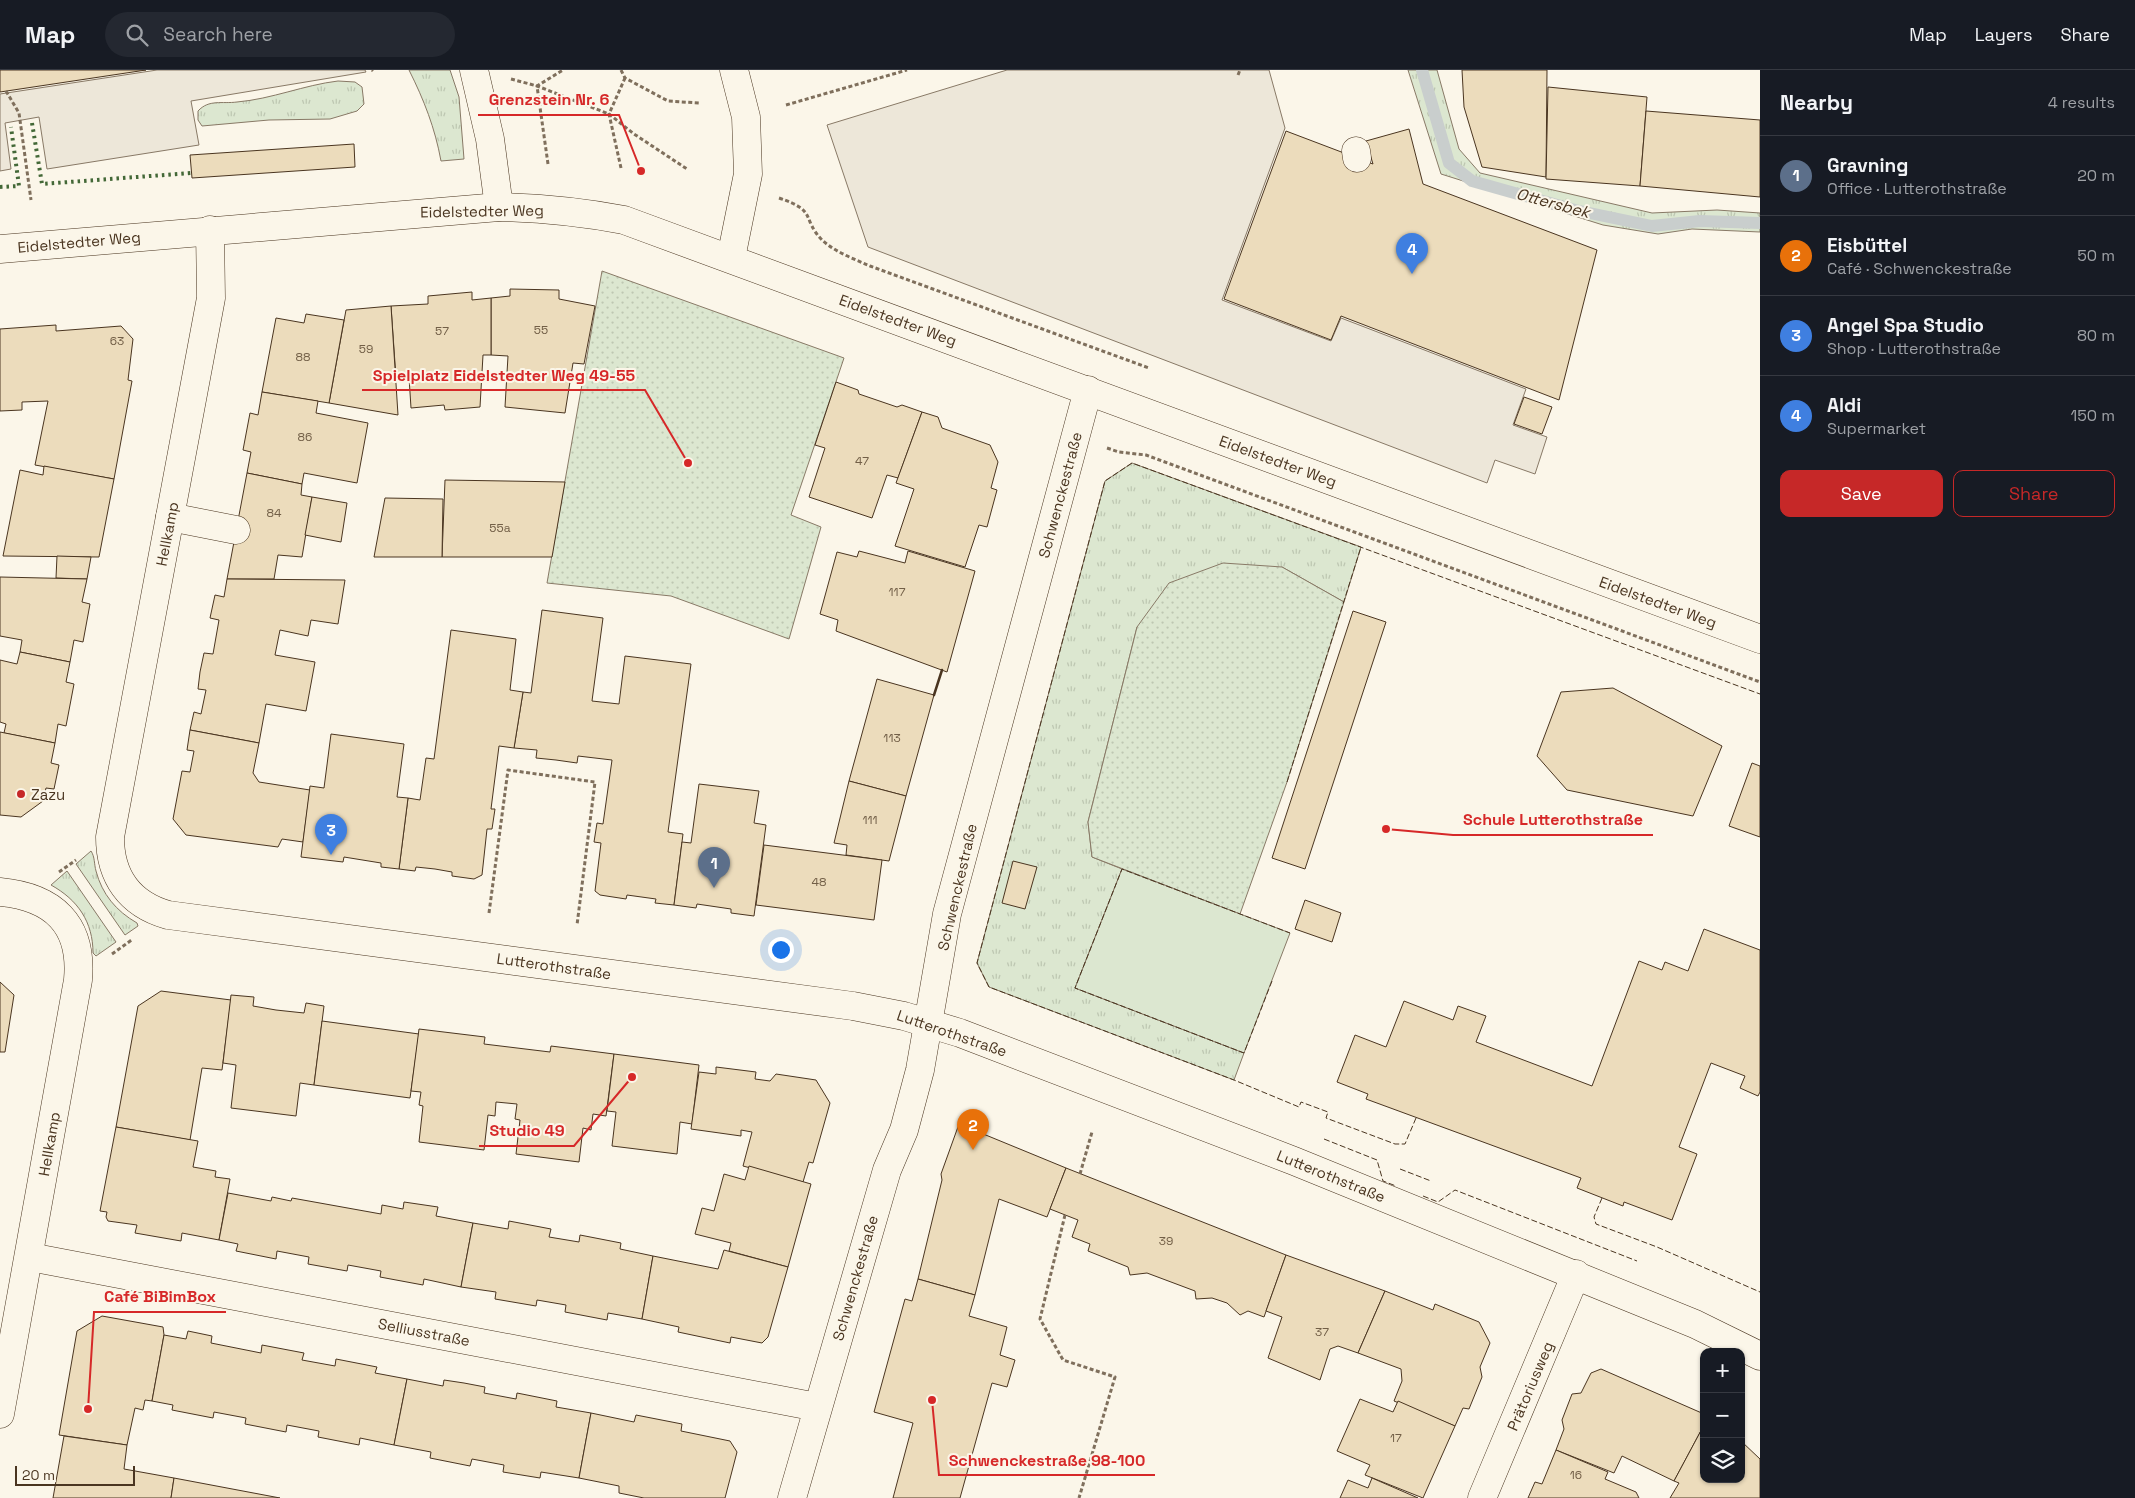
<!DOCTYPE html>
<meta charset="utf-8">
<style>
:root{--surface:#171b24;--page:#242831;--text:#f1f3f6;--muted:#9ea1a6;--line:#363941;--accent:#c62828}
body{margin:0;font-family:"Space Grotesk",sans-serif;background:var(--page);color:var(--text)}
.controls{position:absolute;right:15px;bottom:15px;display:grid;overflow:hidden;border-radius:10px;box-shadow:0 1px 4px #0004}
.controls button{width:45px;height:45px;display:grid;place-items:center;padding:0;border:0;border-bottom:1px solid var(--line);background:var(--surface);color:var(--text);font:25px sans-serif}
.scale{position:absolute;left:15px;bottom:12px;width:120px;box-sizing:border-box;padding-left:5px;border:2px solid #4a3520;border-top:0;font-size:14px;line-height:18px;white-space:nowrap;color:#4a3520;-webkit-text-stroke:4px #fbf6e9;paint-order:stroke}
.you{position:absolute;left:780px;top:879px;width:18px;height:18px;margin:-12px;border:4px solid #fff;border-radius:50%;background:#1a73e8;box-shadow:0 0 0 8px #1a73e833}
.badge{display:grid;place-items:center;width:32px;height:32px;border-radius:50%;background:var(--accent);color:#fff;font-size:16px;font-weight:700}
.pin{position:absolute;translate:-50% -41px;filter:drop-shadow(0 1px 2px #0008)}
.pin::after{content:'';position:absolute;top:26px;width:18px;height:15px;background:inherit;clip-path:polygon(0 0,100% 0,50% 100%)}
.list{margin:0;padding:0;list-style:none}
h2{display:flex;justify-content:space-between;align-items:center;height:65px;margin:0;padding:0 20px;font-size:21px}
h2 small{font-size:16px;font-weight:400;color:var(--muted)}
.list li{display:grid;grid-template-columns:32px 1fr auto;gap:15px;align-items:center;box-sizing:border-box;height:80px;padding:0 20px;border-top:1px solid var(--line)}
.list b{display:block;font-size:19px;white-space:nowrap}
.list p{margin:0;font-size:16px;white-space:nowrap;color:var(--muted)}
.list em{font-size:16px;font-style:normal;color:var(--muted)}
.actions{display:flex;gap:10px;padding:15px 20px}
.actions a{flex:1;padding:11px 0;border:1px solid var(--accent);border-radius:10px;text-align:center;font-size:18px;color:var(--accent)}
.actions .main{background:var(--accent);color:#fff}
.icon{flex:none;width:28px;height:28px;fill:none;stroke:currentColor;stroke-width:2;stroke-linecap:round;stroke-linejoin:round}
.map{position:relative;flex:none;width:1760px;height:1428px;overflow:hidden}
header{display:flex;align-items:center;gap:30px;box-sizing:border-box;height:70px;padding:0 25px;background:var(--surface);border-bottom:1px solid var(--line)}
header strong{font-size:24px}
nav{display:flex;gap:28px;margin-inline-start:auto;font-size:18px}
.search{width:350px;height:45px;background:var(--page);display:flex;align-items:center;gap:12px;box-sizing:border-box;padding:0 18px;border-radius:28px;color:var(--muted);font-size:19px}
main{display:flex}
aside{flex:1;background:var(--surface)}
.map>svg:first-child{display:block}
</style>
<header>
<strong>Map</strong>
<div class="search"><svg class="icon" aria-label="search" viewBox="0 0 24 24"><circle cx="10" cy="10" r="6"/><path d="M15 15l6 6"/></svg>Search here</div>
<nav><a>Map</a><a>Layers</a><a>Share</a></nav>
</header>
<main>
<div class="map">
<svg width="1760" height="1428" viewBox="0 0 1760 1428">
<defs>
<pattern id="grass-tufts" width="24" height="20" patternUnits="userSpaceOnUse" patternTransform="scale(1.25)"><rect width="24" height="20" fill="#dce7d0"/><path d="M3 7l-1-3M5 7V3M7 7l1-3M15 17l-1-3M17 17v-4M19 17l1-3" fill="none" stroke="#bec7b2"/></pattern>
<pattern id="park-dots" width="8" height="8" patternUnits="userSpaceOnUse" patternTransform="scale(1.25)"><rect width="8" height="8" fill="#dce7d0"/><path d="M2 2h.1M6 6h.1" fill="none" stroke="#bec7b2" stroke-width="1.8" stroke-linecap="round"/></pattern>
</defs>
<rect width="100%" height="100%" fill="#fbf6e9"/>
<g fill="url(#grass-tufts)" stroke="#887966">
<path d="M409,0H450L459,27L464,89L441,91C435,58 424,30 409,0Z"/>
<path d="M1408,0H1437L1459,79L1480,103L1652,143L1717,140L1760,143V162L1692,159L1658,164L1603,155L1441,104Z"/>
<path d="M338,11L355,12L362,17L364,34L357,41L330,49L269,50L202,56L198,50V41C209,29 222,34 237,32C272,29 304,15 338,11Z"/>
<path d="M1132,393L1361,477L1344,532L1282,497L1137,557L1088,752L1092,787L1122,799L1075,918L1244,983L1234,1010L989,917L977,893L1105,411Z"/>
<path d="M91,781C95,787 94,794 96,801C102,824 116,841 137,853L138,856L125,865L76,794Z"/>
<path d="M67,801L116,872L96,886L93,883C93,852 78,830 51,815Z"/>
</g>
<g fill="url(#park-dots)" stroke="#887966">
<path d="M602,201L844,288L791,445L821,457L789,569L671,526L547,513Z"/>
<path d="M1223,493L1282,497L1344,532L1287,712L1240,844L1092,787L1088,752L1137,557L1169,513Z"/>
</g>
<path fill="#dce7d0" stroke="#887966" d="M1122,799L1290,863L1244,983L1075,918Z"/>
<g fill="#ede7d9" stroke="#887966">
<path d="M157,0H365L366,2L191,31L199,75L47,99L39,47L5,53L11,99L0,101V24Z"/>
<path d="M1007,0H1269L1285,58L1222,230L1331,271L1341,248L1526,319L1513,355L1547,367L1535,404L1495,390L1487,413L868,177L827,55Z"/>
</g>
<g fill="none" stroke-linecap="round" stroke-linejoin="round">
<path stroke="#c9cecd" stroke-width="12" d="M1422,0L1449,93L1472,111L1575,140L1652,156L1700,151L1760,153"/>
</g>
<g fill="#ecdcbc" stroke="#4a3520">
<path d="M0,0H146L0,22Z"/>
<path d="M1462,0H1547L1546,107L1482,97L1464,37Z"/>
<path d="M1548,17L1647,27L1640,116L1546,109Z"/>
<path d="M1646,41L1760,50V127L1640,116Z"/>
<path d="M1409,59L1423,114L1597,180L1559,330L1341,246L1331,270L1224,229L1286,61L1373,94L1366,71Z"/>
<path d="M354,74L355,97L192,108L190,85Z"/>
<path d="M510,219L559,220V229L595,236L584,294L573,293L565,343L505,337L508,286L491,285V228L510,226Z"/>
<path d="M472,222V230L491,228V285H483L480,337L445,340L444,335L411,338L409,307L396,308L391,236L428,234V226Z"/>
<path d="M391,236L398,345L329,333L346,240Z"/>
<path d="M306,244L344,250L329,333L262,322L276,248L304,253Z"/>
<path d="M56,255V261L121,256L133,269L128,310L132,311L114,409L35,395L48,331L22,332V340L0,341V259Z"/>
<path d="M836,312L858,320L859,324L897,337L902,335L922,342L898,408L887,405L872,448L809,427L825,378L815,375Z"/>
<path d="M262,322L318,331L316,343L368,353L357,413L304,403L302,414L247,403L251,382L243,380L250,343L258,345Z"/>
<path d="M1524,327L1552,337L1542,364L1514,354Z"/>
<path d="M922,342L938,347L942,358L990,375L998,392L991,418L997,420L987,457L979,455L965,497L895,476L914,419L896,413Z"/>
<path d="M44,396L114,409L99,487L3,486L20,400L43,405Z"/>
<path d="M247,403L302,414L301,425L312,427L302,487L278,485L274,509H227Z"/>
<path d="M445,410L565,412L552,487H442Z"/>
<path d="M312,427L347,433L341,472L305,465Z"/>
<path d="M385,428L443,429L442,487H374Z"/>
<path d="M859,481L905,493L908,481L975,501L947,602L836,561L838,550L820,544L837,482L857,487Z"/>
<path d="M57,486L91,487L87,509L56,508Z"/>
<path d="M0,507L87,509L82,532L90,534L83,572L74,570L70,592L20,582L22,570L0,566Z"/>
<path d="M227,509L345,510L338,554L311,550L308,566L280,560L275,585L315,592L306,641L266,634L259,673L190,660L194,642L201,644L206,620L198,619L200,602L204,583L213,584L219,550L210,548L215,525L224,527Z"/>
<path d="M542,540L603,548L592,631L619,634L625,586L691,594L668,762L683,764L674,835L655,833L656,829L627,825L626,829L600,825L595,821L601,773L594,772L597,753L603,754L612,690L578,686L577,693L556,690L536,688L537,680L514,678L523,622L531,623Z"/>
<path d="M1353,541L1386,552L1305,799L1272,788Z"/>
<path d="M451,560L516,569L510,620L523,622L514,678L499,676L491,739H495L492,759H487L482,805L474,809L452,806V802L435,799L416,797L415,801L399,799L408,728L420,730L426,688L434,689Z"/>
<path d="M20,582L70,592L66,612L74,614L66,656L58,654L55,673L4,663L6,654L0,652V590L17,594Z"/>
<path d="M877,609L934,625L906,726L849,711Z"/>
<path d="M1613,618L1722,676L1693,746L1567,720L1537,686L1561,622Z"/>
<path d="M190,660L259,673L253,703L259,712L310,720L303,772L282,769L278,777L186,765L173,749L182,701L190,702L194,681L187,680Z"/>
<path d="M0,662L55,673L51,693L59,695L54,719L46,718L43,731L21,747L0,745Z"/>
<path d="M331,664L404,674L397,727L408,728L399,799L381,797V793L344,787L343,792L301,787L310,716L324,718Z"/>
<path d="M1752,693L1760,696V767L1729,756Z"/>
<path d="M849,711L906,726L889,791L846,785L847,775L834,773Z"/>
<path d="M699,714L759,721L754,753L766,755L754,846L731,843V839L697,834L696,838L674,835L682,772L691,773Z"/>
<path d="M764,775L882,790L874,850L756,835Z"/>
<path d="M1013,791L1037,797L1025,839L1002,833Z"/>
<path d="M1305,830L1341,843L1332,872L1295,859Z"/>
<path d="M1704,859L1760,880V1022L1758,1026L1740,1018L1745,1006L1711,993L1679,1077L1697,1084L1672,1150L1624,1132L1623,1136L1577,1118L1581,1108L1366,1029L1368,1024L1337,1012L1355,965L1386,977L1404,931L1453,950L1458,936L1486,946L1476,972L1592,1016L1639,891L1662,900L1665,892L1688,901Z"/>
<path d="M0,912L14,925L5,982H0Z"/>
<path d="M161,921L231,930L222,1000L202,998L190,1070L116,1057L138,936Z"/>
<path d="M231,925L254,927L253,936L276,940L304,943L306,933L324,936L314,1015L300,1013L296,1046L231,1038L236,995L223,993Z"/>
<path d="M322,951L419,964L410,1028L314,1015Z"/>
<path d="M419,959L485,967L484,974L550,982L551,976L614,984L606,1046L593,1044L591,1060L583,1058L579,1092L516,1084L520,1050L515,1049L517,1034L496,1032L495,1046L488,1045L484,1080L419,1072L423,1036L419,1035L421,1022L411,1021Z"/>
<path d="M614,984L699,995L692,1054L680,1052L677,1084L612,1076L616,1042L607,1041Z"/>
<path d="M716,997L756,1002L755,1009L770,1011L776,1004L816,1010L830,1033L813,1093L809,1092L803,1112L743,1096L752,1062L741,1060V1066L691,1059L699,1002L716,1004Z"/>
<path d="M959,1054L1066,1098L1047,1147L999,1129L975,1225L918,1209L942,1110L941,1104Z"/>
<path d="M116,1057L198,1071L193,1097L216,1101L215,1107L230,1109L219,1170L182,1163L181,1171L135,1163L137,1155L108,1151L106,1147L107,1142L100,1141Z"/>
<path d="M749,1096L811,1114L788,1197L729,1181L731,1173L695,1164L702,1138L714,1141L724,1104L745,1110Z"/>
<path d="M1066,1098L1286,1185L1264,1247L1248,1241L1240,1245L1227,1233L1212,1228L1196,1229L1195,1221L1147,1203L1130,1205L1128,1197L1088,1181L1090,1174L1072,1167L1078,1150L1050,1139Z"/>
<path d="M228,1123L271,1131L272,1127L291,1131L292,1128L381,1144L382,1135L403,1139L404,1132L438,1137L436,1146L473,1153L461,1217L424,1209L423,1215L380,1207L381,1201L348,1195L347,1201L308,1194L309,1187L277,1181L276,1189L236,1181L238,1174L219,1170Z"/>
<path d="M509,1151L551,1159L549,1167L579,1172L580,1165L621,1173L620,1179L653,1186L642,1249L608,1243L607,1250L565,1242L566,1235L537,1230L536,1236L495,1229L496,1222L461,1217L473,1153L508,1159Z"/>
<path d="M724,1180L788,1197L768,1267L762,1273L731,1267L730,1273L678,1262L679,1257L642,1249L653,1186L718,1199Z"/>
<path d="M1286,1185L1385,1221L1358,1283L1338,1276L1330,1279L1320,1310L1268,1288L1282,1247L1266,1241Z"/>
<path d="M918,1209L975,1225L969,1246L1007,1257L1000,1285L1015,1290L1007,1317L992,1313L960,1428H893L913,1353L874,1342L905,1229L912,1231Z"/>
<path d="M1385,1221L1433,1240L1435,1234L1479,1252L1490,1273L1480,1297L1482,1307L1469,1339L1463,1338L1455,1356L1394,1331L1402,1311L1401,1299L1358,1283Z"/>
<path d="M102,1246L163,1257L164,1265L152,1331L145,1330L143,1340L135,1338L127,1375L59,1365L77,1261Z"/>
<path d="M188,1261L212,1266L211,1273L261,1283L262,1275L304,1283L302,1290L335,1296L336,1289L377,1297L375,1303L407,1309L394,1375L360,1368L359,1375L318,1367L319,1361L287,1355L286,1362L245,1354L246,1348L214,1342L213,1348L172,1340L173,1335L152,1331L164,1265L186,1269Z"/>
<path d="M1601,1299L1704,1344V1355L1674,1411L1622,1386L1614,1403L1556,1380L1564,1359L1562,1350L1572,1324L1581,1323L1591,1303Z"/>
<path d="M407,1309L443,1316L444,1310L464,1313L485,1317L484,1323L516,1329L517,1323L557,1331L556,1337L591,1343L579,1408L541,1402L540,1408L503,1402L504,1395L472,1389L470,1396L430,1388L431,1382L394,1375Z"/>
<path d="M1360,1329L1393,1342L1398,1331L1455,1356L1423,1428L1365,1405L1370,1395L1337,1381Z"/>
<path d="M591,1343L634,1352L636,1345L682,1354L681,1361L730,1371L737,1382L725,1428H644L619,1423V1416L579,1408Z"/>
<path d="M1704,1355V1409H1741V1371L1760,1389V1428H1670L1679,1413L1674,1411Z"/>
<path d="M64,1366L127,1375L124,1399L174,1408L171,1428H53Z"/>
<path d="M1556,1380L1608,1402L1605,1409L1636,1422L1639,1428H1528L1535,1412L1542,1414Z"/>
<path d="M174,1408L280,1428H171Z"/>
<path d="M1372,1408L1418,1428H1340L1348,1410L1368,1418Z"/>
</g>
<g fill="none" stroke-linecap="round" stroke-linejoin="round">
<defs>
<g id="minor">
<path d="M474,0L490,69L499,137"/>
<path d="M1356,81L1357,88"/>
<path d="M210,160L211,228L110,767C110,806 129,834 168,845L853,936L904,946L960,963L1294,1091L1695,1254L1760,1286"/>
<path d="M0,179L499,137C541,138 582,142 624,150L1760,569"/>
<path d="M731,188L748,104L746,47L734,0"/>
<path d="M170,447L236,460"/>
<path d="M0,822C53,827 83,854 78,910L0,1344"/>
<path d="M30,1187L817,1337"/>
<path d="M792,1428L887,1100L904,1060L920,1000L947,844L1088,320"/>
<path d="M1482,1428L1576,1204"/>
</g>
</defs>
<use href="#minor" stroke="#4a3520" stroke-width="29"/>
<g stroke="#7f6f5c" stroke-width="3" stroke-dasharray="4 2.5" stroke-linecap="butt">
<path d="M372,0L373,1"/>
<path d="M621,0L625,8L668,31L699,33"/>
<path d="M1238,5L1240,0"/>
<path d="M511,9L537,16L609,44L634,64L687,99"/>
<path d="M6,21L19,43L31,130"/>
<path d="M786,35L907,0"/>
<path d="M548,94L537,16L563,0"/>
<path d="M621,98L609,44L625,8"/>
<path d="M779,128C818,141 801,148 822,170C835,182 854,189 870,196L1149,298"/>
<path d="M1107,378L1119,382L1146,385L1760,612"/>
<path d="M59,802L76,790"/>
<path d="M489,843L508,700L595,712L577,855"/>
<path d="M112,884L133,869"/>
<path d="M1080,1104L1092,1062"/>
<path d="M1065,1145L1040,1249L1063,1290L1115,1307L1079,1428"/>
</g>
<use href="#minor" stroke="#fbf6e9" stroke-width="28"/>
<g stroke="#436837" stroke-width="4" stroke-dasharray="2.5 4" stroke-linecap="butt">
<path d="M32,53L42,114L191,103"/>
<path d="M0,117L19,116L11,57"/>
</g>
<g stroke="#4a3520" stroke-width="1" stroke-dasharray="6 2.5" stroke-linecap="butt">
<path d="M1287,712L1361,477"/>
<path d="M1272,911L1244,983L1075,918L1122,799L1290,863"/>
<path d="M1416,1048L1405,1074H1395L1326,1048L1328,1042L1301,1032L1299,1037L1234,1010L989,917L977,893L1105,411L1132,393L1760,624"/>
<path d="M1324,1069L1377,1090L1383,1111L1396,1116"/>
<path d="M1400,1099L1431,1111"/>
<path d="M1423,1126L1438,1132L1455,1120L1637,1191"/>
<path d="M1602,1128L1594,1147L1596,1154L1657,1177L1760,1222"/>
</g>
<path stroke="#4a3520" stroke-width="2.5" d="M934,625L942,600"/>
</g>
<circle fill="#c62828" stroke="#fbf6e9" stroke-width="2" cx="21" cy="724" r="5"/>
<g text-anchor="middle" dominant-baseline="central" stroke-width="4" stroke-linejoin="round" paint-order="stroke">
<g font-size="12" fill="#725f47">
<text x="541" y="260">55</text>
<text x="442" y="261">57</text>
<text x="117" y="271">63</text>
<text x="366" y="279">59</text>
<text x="303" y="287">88</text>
<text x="305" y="367">86</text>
<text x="862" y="391">47</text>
<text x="274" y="443">84</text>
<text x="500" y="458">55a</text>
<text x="897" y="522">117</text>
<text x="892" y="668">113</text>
<text x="870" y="750">111</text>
<text x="819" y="812">48</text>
<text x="1166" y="1171">39</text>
<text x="1322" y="1262">37</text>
<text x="1396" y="1368">17</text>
<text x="1576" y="1405">16</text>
</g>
<g font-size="15" fill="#4a3520" stroke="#fbf6e9">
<text transform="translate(482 141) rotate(-1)">Eidelstedter Weg</text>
<text transform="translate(79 172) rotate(-5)">Eidelstedter Weg</text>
<text transform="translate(898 250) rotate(20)">Eidelstedter Weg</text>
<text transform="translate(1278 391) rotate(20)">Eidelstedter Weg</text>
<text transform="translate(1060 425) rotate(-75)">Schwenckestraße</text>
<text transform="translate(167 464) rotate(-79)">Hellkamp</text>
<text transform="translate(1658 532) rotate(20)">Eidelstedter Weg</text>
<text transform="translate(957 817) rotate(-77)">Schwenckestraße</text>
<text transform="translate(554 896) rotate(8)">Lutterothstraße</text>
<text transform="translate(952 963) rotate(19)">Lutterothstraße</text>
<text transform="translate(49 1074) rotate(-80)">Hellkamp</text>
<text transform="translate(1331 1106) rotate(22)">Lutterothstraße</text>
<text transform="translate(855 1208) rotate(-74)">Schwenckestraße</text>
<text transform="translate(424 1262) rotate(11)">Selliusstraße</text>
<text transform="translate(1530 1316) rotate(-67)">Prätoriusweg</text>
</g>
<g font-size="15" fill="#4a3520" stroke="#fbf6e9" text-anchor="start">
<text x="31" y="724">Zazu</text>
</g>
<g font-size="16" font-style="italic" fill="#4a3520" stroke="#fbf6e9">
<text transform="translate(1553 133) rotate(15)">Ottersbek</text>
</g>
</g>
<path fill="none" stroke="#d62828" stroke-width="2" d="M641 101L619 45H478M688 393L645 320H362M1386 759L1453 765H1653M632 1007L574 1076H479M88 1339L94 1242H226M932 1330L939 1405H1155"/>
<g fill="#d62828" stroke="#fbf6e9" stroke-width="2">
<circle cx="641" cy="101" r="5"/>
<circle cx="688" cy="393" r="5"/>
<circle cx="1386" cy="759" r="5"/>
<circle cx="632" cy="1007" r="5"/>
<circle cx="88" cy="1339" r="5"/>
<circle cx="932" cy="1330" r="5"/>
</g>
<g font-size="16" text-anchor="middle" font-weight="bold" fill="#d62828" stroke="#fbf6e9" stroke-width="4" stroke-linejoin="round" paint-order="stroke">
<text x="549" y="35">Grenzstein Nr. 6</text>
<text x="504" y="311">Spielplatz Eidelstedter Weg 49-55</text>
<text x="1553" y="755">Schule Lutterothstraße</text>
<text x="527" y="1066">Studio 49</text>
<text x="160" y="1232">Café BiBimBox</text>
<text x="1047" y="1396">Schwenckestraße 98-100</text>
</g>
</svg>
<div class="controls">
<button>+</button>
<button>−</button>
<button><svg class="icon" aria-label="layers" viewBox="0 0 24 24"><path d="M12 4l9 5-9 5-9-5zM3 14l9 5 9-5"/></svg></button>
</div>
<div class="scale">20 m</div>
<div class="you"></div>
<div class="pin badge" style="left:714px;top:818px;background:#5c6f8a">1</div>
<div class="pin badge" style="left:973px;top:1080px;background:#e8710a">2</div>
<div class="pin badge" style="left:331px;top:785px;background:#3f7fe0">3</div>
<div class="pin badge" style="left:1412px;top:204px;background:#3f7fe0">4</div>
</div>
<aside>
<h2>Nearby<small>4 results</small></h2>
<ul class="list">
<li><span class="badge" style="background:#5c6f8a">1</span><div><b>Gravning</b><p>Office · Lutterothstraße</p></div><em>20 m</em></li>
<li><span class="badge" style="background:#e8710a">2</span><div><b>Eisbüttel</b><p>Café · Schwenckestraße</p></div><em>50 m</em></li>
<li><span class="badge" style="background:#3f7fe0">3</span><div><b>Angel Spa Studio</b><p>Shop · Lutterothstraße</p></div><em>80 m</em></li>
<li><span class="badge" style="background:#3f7fe0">4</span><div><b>Aldi</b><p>Supermarket</p></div><em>150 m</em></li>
</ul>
<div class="actions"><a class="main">Save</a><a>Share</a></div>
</aside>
</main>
